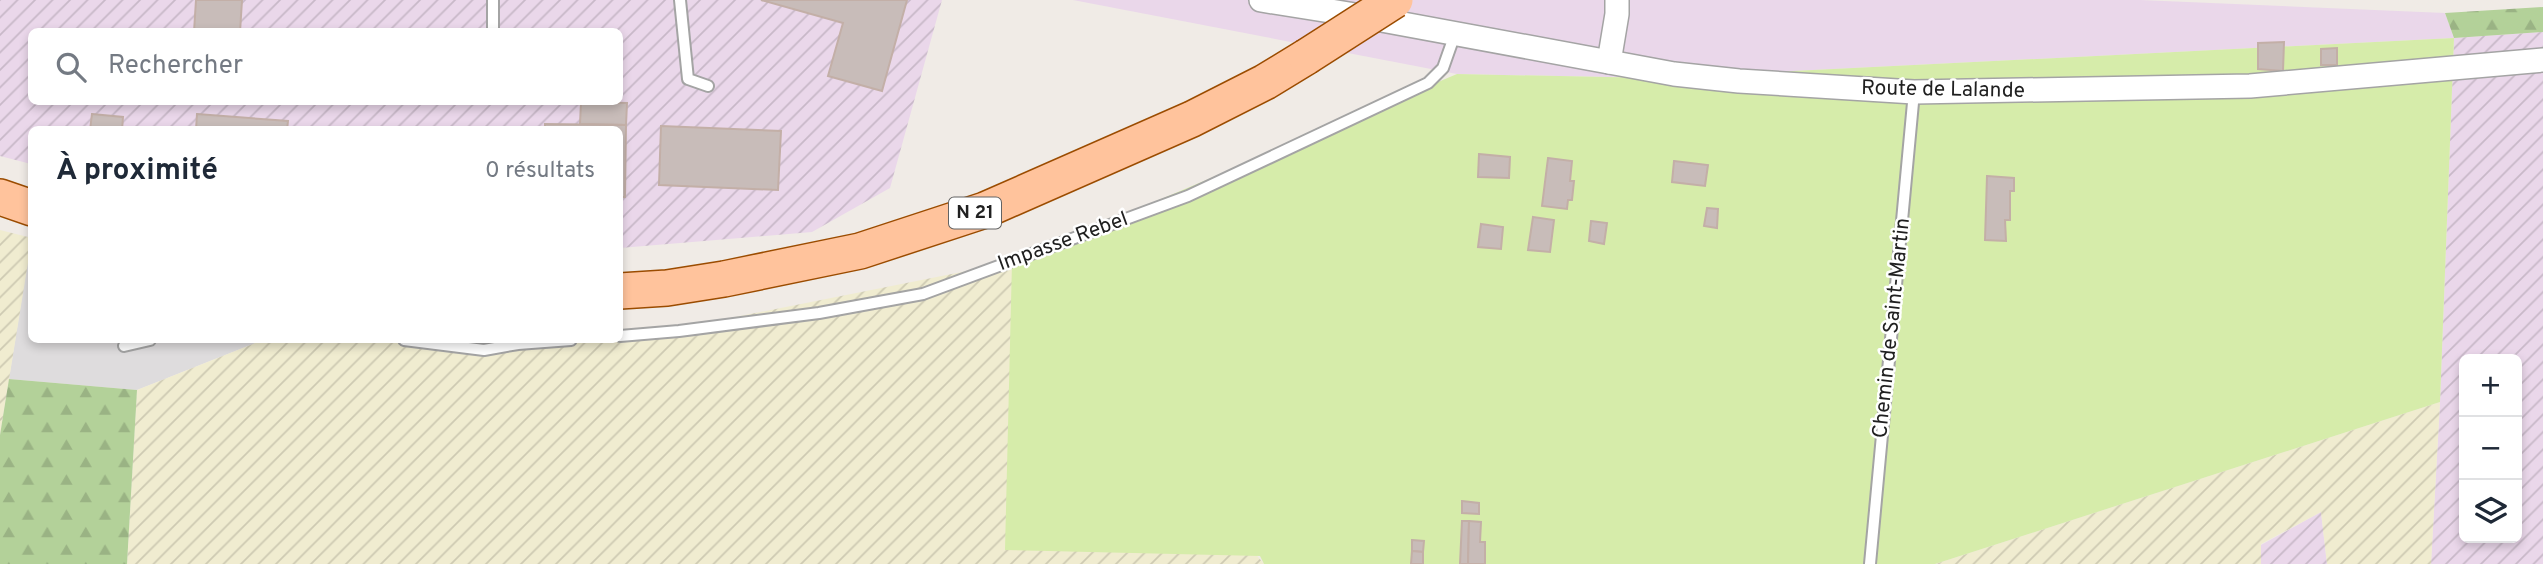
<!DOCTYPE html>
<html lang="fr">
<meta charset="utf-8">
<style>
:root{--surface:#fff;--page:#f6f6f7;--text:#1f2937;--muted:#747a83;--line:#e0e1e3}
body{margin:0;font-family:Overpass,sans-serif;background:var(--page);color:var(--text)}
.controls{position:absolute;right:21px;bottom:21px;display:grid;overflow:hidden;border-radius:10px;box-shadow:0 4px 10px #0003}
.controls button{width:63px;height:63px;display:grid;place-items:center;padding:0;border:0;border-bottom:2px solid var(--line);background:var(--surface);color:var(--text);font:35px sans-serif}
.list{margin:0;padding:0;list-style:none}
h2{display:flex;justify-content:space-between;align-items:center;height:91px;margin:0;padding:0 28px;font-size:30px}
h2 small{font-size:23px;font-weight:400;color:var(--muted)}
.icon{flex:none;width:38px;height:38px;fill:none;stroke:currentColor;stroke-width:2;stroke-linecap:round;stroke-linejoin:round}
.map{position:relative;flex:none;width:2543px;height:564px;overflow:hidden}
.search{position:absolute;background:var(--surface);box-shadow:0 4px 10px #0003;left:28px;top:28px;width:595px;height:77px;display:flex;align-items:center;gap:18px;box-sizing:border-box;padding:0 24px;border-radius:10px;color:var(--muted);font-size:26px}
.panel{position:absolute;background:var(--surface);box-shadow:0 4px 10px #0003;left:28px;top:126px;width:595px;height:217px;border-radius:10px}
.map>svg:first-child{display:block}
</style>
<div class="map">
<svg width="2543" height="564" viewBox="0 0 2543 564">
<defs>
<pattern id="industrial-furrows" width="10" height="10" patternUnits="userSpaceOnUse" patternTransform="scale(1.75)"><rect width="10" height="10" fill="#ead7ea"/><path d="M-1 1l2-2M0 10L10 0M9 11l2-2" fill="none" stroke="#c8b8c8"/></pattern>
<pattern id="farmland-furrows" width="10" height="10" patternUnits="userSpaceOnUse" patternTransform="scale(1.75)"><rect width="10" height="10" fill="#f0ecd0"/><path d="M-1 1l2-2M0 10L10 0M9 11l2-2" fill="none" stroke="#cecab2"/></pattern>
<pattern id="forest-firs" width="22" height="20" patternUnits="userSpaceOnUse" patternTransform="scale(1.75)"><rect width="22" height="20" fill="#b3d199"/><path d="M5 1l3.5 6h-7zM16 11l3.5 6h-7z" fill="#9ab384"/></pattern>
</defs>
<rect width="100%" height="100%" fill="#f0ebe6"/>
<path fill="#dedcdd" d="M31,240L32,340H263L137,390L9,379Z"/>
<g fill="url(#industrial-furrows)" fill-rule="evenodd">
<path d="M0,0H942L890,188L812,232L620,248V130H32L31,164L0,156ZM32,32H620V102H32Z"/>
<path d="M2543,32V564H2431L2440,402L2454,38ZM2464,359H2517V538H2464Z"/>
<path d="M2321,512L2327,564H2261V545Z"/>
</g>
<path fill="#ead7ea" d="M1073,0H2140L2445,13L2454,38L1655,78L1457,74Z"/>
<g fill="url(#farmland-furrows)">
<path d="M0,230L32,238L0,435Z"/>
<path d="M1012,262L1264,564H127L137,390L263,340H620Z"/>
<path d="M2440,402L2431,564H2327L2321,512L2261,544V564H1935Z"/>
</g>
<path fill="#d6ecaa" d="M2454,38L2440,402L1935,564H1264L1260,556L1005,550L1012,262L1457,74L1655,78Z"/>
<g fill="url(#forest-firs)">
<path d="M2543,7V32L2454,38L2445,13Z"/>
<path d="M9,379L137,390L127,564H0V435Z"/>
</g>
<g fill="#c8bcb9" stroke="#c3afa7" stroke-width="2">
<path d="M196,0H242L240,32H194Z"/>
<path d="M761,0H907L882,91L828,76L843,23Z"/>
<path d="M2284,42L2283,71L2258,69V43Z"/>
<path d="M2337,48V65H2321V49Z"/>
<path d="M581,102L627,103L626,125L580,124Z"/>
<path d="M92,114L123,117L122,130H90Z"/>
<path d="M197,114L288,121L287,130H196Z"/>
<path d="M545,124L626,125L625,197H620V130H545Z"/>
<path d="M661,126L781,131L778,190L659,185Z"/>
<path d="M1479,154L1510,157L1509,178L1478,177Z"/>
<path d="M1548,158L1572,161L1570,181H1574L1572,200H1568L1567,209L1542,206Z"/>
<path d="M1674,161L1708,165L1705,186L1672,182Z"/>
<path d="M1987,176L2014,178V191H2010V220H2005L2006,241L1985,240Z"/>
<path d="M1707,208L1718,209L1717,228L1704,226Z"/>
<path d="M1533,217L1554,220L1550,252L1528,250Z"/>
<path d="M1591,221L1607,223L1604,244L1589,241Z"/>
<path d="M1481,224L1503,227L1501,249L1478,247Z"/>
<path d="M1462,501L1479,503V514L1462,513Z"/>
<path d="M1462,521H1469L1468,564H1460Z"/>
<path d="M1469,521L1481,522L1480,542H1485V564H1468Z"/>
<path d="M1412,540L1424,541L1423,552L1412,551Z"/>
<path d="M1412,551L1423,552V564H1411Z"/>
</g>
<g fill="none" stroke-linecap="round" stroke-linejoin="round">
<defs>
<g id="service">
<path d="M680,0L688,79L708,86"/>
<path d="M493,32V0"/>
<path d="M620,336L679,331L819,313L923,294L1188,196L1428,83L1443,68L1455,34"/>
<path d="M404,340L484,350L518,344L571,340"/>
<path d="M124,346L150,340"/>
<path d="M1870,564L1914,92"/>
</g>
<g id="minor">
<path d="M1261,0L1349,14L1674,74L1739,81L1914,92L2250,86L2543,60"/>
<path d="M1609,62L1617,14V0"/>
</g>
<g id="primary">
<path d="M0,197L32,208"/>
<path d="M620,291L667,288L724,279L860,251L985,210L1192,119L1265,82L1306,57"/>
</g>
</defs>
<use href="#service" stroke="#a4a4a4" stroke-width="14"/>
<use href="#minor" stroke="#a4a4a4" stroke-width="26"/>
<use href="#primary" stroke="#9b4c00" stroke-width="38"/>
<use href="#service" stroke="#fff" stroke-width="10"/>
<use href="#minor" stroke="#fff" stroke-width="23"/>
<use href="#primary" stroke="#ffc39c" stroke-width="35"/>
<defs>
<path id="primary-bridge" d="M1306,57L1395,0"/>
</defs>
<use href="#primary-bridge" stroke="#9b4c00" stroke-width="38" stroke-linecap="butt"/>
<use href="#primary-bridge" stroke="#ffc39c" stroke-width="35"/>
</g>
<g text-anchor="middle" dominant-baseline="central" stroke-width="5" stroke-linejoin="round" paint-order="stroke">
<rect fill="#fff" stroke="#636363" stroke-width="2" x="949" y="197.5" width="52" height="31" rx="5"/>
<g font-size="19" font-weight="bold" fill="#202020">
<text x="975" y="213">N 21</text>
</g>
<g font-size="21" fill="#202020" stroke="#fff">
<text transform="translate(1943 90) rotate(1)">Route de Lalande</text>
<text transform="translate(1063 242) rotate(-20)">Impasse Rebel</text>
<text transform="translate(1892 328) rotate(-84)">Chemin de Saint-Martin</text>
</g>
</g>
</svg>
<div class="controls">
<button>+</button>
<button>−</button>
<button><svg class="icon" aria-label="layers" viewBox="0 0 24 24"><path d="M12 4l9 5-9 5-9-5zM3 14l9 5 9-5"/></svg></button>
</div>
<div class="search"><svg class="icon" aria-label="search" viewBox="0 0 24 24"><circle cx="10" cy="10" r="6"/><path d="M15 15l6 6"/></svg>Rechercher</div>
<section class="panel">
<h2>À proximité<small>0 résultats</small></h2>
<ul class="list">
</ul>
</section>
</div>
